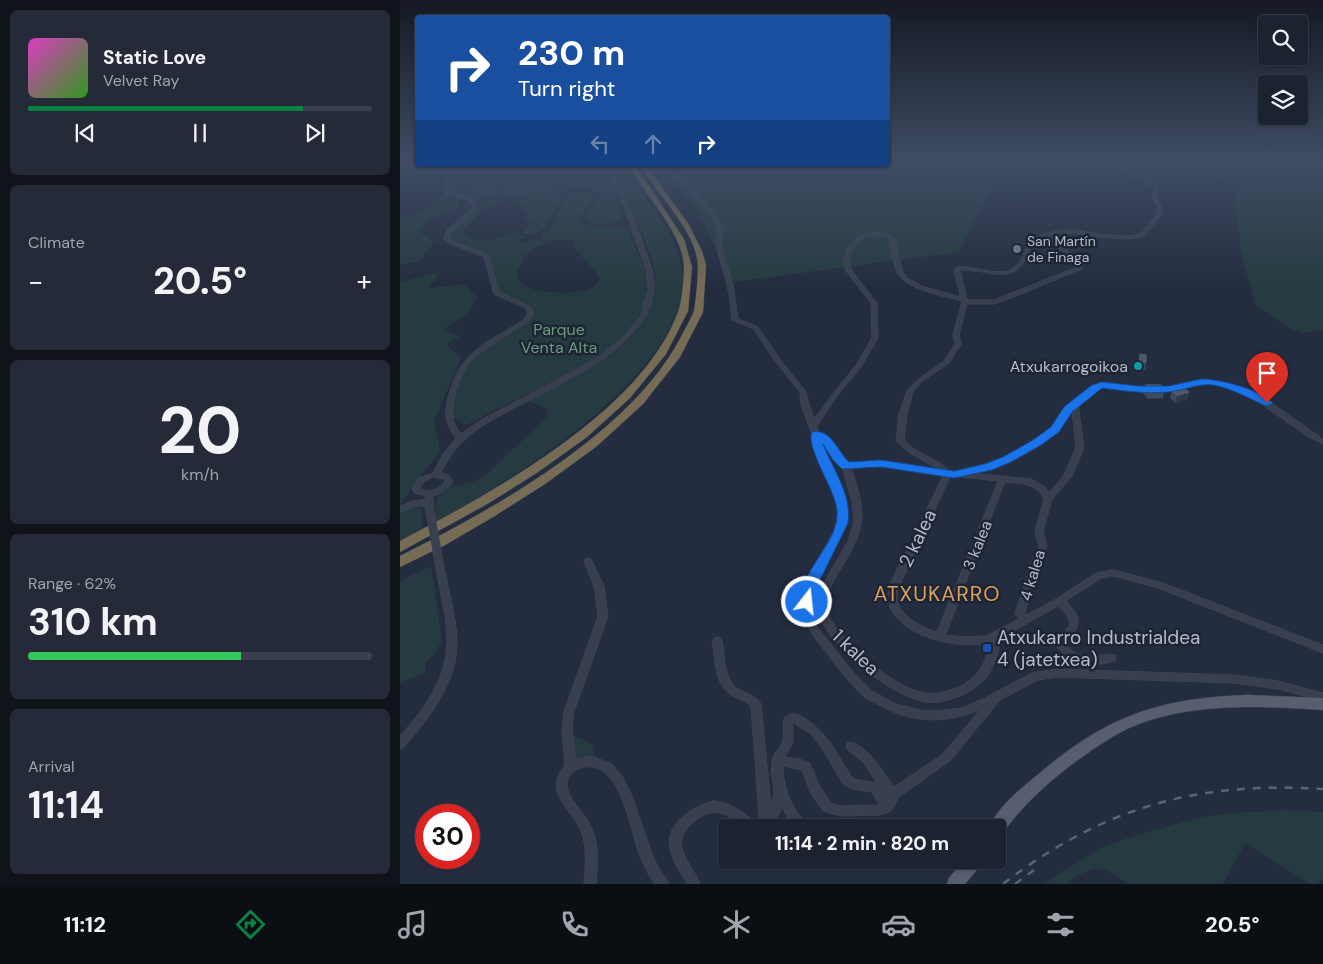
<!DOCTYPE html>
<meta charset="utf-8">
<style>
:root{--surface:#1b2230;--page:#242a38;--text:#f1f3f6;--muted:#a0a4ab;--line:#393f4c;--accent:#0b8043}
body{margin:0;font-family:"DM Sans",sans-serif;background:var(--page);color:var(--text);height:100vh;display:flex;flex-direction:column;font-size:19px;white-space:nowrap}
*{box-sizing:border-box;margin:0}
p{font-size:16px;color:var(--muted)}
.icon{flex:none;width:28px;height:28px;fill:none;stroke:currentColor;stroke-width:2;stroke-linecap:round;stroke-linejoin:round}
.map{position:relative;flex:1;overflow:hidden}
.drawer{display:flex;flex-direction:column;gap:10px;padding:10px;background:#0f131a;width:400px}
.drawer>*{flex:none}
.top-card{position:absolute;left:15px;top:15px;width:475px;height:152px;border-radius:5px;box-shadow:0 1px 4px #0004,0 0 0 1px var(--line);background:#1a4fa0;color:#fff;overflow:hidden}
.tools{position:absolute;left:858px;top:15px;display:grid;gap:10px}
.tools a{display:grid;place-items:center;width:50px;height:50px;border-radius:5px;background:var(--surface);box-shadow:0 1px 4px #0004,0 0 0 1px var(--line);font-size:25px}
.speed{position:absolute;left:15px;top:804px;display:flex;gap:10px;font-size:25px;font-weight:700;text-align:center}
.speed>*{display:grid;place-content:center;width:65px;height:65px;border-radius:50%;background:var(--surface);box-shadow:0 1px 4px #0004,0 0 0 1px var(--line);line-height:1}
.speed .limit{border:8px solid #d22;background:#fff;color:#111}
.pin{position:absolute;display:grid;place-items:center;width:42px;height:42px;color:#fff;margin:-51px -21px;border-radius:50% 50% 50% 0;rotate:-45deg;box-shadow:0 0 5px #0007}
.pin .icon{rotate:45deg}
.me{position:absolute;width:55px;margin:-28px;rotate:16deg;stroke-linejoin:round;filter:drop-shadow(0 0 4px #0008)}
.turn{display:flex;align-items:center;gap:18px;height:105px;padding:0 20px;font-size:22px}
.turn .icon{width:65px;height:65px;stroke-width:2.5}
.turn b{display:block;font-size:35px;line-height:42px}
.lanes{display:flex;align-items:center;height:48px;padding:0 20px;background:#0003;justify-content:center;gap:25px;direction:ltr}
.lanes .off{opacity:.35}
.big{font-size:38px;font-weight:700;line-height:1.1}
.drawer .card{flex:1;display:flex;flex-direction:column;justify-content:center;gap:8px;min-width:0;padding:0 18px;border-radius:8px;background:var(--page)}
.drawer .dial{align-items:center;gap:0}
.dial b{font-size:65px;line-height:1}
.song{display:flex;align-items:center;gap:15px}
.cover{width:60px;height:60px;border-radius:8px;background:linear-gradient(135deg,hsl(310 70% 55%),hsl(110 70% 35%))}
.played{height:5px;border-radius:2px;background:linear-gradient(90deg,var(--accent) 80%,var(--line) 80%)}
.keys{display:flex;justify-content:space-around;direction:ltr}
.heat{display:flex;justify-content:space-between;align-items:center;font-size:28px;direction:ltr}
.charge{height:8px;border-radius:4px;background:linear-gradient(90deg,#34c759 62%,var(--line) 0)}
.trip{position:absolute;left:318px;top:819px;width:288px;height:50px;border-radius:5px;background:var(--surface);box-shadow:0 1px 4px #0004,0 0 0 1px var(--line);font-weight:700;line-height:50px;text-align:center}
.tabs{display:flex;height:80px;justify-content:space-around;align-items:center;background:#0b0e13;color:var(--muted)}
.tabs .icon{width:35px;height:35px}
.tabs .selected{color:var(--accent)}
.tabs b{font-size:22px;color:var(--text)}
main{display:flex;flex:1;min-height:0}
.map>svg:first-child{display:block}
.green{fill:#263b41}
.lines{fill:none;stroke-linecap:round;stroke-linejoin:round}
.minor-casing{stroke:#414959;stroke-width:1}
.major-casing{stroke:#414959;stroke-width:1}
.highway-casing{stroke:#404857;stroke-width:1}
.minor{fill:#384050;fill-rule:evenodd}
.major{fill:#565e70;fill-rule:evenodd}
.highway{fill:#766c55;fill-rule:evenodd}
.rail{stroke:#5a6377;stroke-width:2.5;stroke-dasharray:8 8;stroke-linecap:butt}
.minor-bridge-casing{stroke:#414959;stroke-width:9;stroke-linecap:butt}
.minor-bridge{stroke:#384050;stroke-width:8}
.wall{fill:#3f4a5e}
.shaded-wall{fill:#2f394d}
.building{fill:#4b566a;stroke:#5c6679}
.route{fill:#1a73e8;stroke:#114b97}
.worship-dot{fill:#6b7280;stroke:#1d2535;stroke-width:2}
.culture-dot{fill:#0f9aa8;stroke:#1d2535;stroke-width:2}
.transit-dot{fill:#1a4fb4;stroke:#1d2535;stroke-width:2}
.labels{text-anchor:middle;stroke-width:5;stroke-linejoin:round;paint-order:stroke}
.far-poi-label{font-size:14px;fill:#b4bbca;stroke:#1d2535;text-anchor:start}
.park-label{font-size:16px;fill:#6a9c7b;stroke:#1d2535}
.poi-label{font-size:16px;fill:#b4bbca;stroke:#1d2535;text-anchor:end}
.street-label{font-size:16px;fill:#b4bbca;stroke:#1d2535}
.near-street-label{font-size:19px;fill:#b4bbca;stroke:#1d2535}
.near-poi-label{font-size:19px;fill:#b4bbca;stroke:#1d2535;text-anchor:start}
.near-neighbourhood-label{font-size:21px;letter-spacing:1px;fill:#d9a060;stroke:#1d2535}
</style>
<main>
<section class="drawer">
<div class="card">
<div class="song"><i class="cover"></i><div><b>Static Love</b><p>Velvet Ray</p></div></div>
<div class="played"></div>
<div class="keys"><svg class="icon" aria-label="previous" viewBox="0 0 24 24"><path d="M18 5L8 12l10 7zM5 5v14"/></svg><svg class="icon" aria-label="pause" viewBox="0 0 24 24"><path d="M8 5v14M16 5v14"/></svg><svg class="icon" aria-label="next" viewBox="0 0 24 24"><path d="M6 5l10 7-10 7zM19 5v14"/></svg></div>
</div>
<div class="card"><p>Climate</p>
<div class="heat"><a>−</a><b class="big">20.5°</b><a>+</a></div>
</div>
<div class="card dial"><b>20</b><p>km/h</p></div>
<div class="card"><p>Range · 62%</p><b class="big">310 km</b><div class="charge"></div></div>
<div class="card"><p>Arrival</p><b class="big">11:14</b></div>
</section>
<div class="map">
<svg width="923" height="884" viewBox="0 0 923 884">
<rect width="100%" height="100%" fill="#242d40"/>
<g class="green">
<path d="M488 161H605L559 252 333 282 293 204 256 165H488Z"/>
<path d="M791 161H923V330L904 333 891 329 856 306 841 253 835 188Z"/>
<path d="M43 165H56V181L60 189 89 200 102 201 87 206 64 229 65 235C80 245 105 240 119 230V234L124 237 116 241 123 243 130 240 152 241C130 246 123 254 117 276L123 285C140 294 186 298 199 281V277L173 245 178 244 173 240H140L143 237 140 235 149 230 168 197C177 193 188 189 194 197L180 217 181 222C199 234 213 222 229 230 234 246 243 261 246 277 253 317 216 344 187 364L68 424H63L57 419 49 417V409L66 362 128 319 130 310 100 296 88 259 79 252 52 244 48 234 75 205C68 197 55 197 46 191L49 171Z"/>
<path d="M60 165H88L63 187Z"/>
<path d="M91 165H112C109 178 91 184 96 199L84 196 67 189Z"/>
<path d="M168 165H200L215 192 221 219 208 225 207 223 198 225 187 220V216L199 195C195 190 188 190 182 186L165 185 161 181V175Z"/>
<path d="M210 165H227C242 200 273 226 281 264 302 365 111 480 37 522L35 504 38 496 51 487 75 481 87 474 147 417 148 412 145 408 130 401C177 375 259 342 255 277 254 263 247 247 242 234 232 210 222 187 210 165Z"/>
<path d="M134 172 140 173 135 177H147L160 187C158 188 156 190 154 192 146 196 107 201 101 195L99 191 106 180 125 181Z"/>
<path d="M154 194 163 196 144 229 135 234 123 233 131 221H125L127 214 122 206 109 202Z"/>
<path d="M39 196 58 200V209L28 219 19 232 34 242 20 261 0 265V218L23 211Z"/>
<path d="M40 272 29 288 65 284 77 298 68 314 43 329 60 337 46 344 61 358 34 421 40 451 0 504V282Z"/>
<path d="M0 506 22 510V531L0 541Z"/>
<path d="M31 566 42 640 36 652 25 663 26 673 0 682V581Z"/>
<path d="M171 735 192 744 195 756H182L173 759Z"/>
<path d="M885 810 923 812V879L916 884H910L845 843 823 884H728L709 871 694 868 678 875 666 884H643L701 848 731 837 801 817 831 813Z"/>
</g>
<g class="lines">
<defs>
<g id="minor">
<path d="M718 161H722L720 166 727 170 758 184 759 190 756 197 762 207V214L746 234 742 237 727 239 692 237 675 233 656 234 648 236 682 261V269L606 300 594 304H571L567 303 559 335 561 344 549 363 521 382 513 392 507 414 504 440 514 449 540 463 550 471 558 472 595 461 630 445 650 429 668 405 686 391 697 384 711 383 735 387H766L806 380 827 383 845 389 873 404 923 439V444L907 436 854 399 840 391 826 386 811 384H801L775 390 762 391H735L705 387 695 391 678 404 684 448 672 476 652 500 643 531 647 547 639 563 625 613 626 615 656 599 696 573 714 570 763 583 923 645V653L758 588 714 576 701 578 666 601C683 618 681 626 666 643 674 660 696 656 711 654L715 655 716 658 715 661C694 667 668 665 656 645 663 627 681 627 658 606L601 638C596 665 589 683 562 695 551 700 538 704 525 702 490 696 405 633 418 593L448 541 454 522 452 501 442 467 434 459 420 439 421 445C432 470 449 495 446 523L416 584 412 596V609L415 624 453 672 472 691 496 704 520 710 536 711 562 708 585 698 632 673 657 669 834 675 878 681 923 693V701L878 689 834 683 657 677 638 680 600 700 551 760 499 797 491 811 480 815 441 816 423 811 410 792 402 770 383 766C383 782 388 799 397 812 401 818 407 821 410 828H395L389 820 382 807 373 828H360L351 706C344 700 336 699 330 694 314 683 315 658 312 641L314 638 317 637 320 638 322 641C325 656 324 680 338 689 347 694 356 695 361 704L371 805C378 789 369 777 372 761 373 753 381 748 383 740 385 732 381 725 385 717L394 713C423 724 436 752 451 776L455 779 477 783 464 763 447 749 446 746 447 743C462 737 486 776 494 787L543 754 581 709C546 724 513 724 479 705 474 702 467 700 463 696 449 683 437 667 426 652 415 638 403 625 402 606 402 583 427 544 438 523L439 512 436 495 413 445 412 435 401 404 400 392 374 360 354 329 332 320C331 308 330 296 327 285 323 265 312 247 318 227L306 210 263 165H267L310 208 324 227C317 247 328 265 333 284 335 296 336 307 338 319L358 327 379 358 406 392 409 404 414 419 433 394 456 365 472 338 471 303 446 271 443 259 449 246 460 235 475 232 489 234 495 239 503 272 508 278 522 286 560 297V294L554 271 556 267C576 264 606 283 620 261 625 254 626 246 629 239 644 234 657 229 674 230 680 230 686 233 693 233 702 235 731 237 739 234 744 232 748 224 752 220 761 210 758 208 752 197L755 190 754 186 723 172 716 166ZM475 236H486L490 240C492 249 493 266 498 274 509 290 543 296 562 301L553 335 555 344 544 361 517 380 507 391 499 414 496 440 497 442 508 452 540 470 500 463 481 461 448 463 440 455 427 436 419 434 417 426 437 396 461 367 478 338 477 303 452 271 449 259 453 248 464 237ZM644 237 677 263V267L594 300H571L565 298 566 294 560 270C598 270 618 291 633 241ZM672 410 676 448 664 475 649 493 645 487 631 479 570 473C600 466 634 455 656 432 663 425 666 416 672 410ZM481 465C502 468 522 473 543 476L492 580C490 585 487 593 488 599 494 637 559 650 590 643 586 662 579 676 561 686 550 691 537 695 524 693 495 688 440 642 429 615 426 608 425 600 428 593 432 582 439 572 445 562 468 523 465 509 451 468ZM551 476 598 481 537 632C522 628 496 614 497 596 497 590 500 585 502 580ZM605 482C623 484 634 482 644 499L635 531 639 547 631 563 615 614 619 619 586 636 562 637 546 635ZM393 723 411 734 423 750 443 784 452 789 472 792 479 805 441 806 431 803 419 785 410 763 399 759 385 757 393 742Z"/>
<path d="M41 165H45L51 171 47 188 50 193 69 197 77 205 76 210 51 232 50 238 51 241 88 255 99 292 129 306 134 313 130 320 80 353C75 357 70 361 66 367 59 379 50 406 53 420 55 426 58 430 61 434L81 420 170 373 200 356 224 336 241 315 248 290 246 270 222 201 205 165H209C222 187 231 211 240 235 245 252 256 272 254 290 253 297 250 309 246 316 244 320 240 324 237 328 209 363 160 384 120 405 87 422 57 437 41 473 48 474 50 475 53 482 47 490 41 494 32 496 34 499 34 504 32 507L29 508C18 503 12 508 1 512L0 506 12 501 25 499 26 496 14 493 12 487 18 478 33 473 43 454 56 438C44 422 44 413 49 394 59 358 76 348 107 330 115 325 124 321 128 313L125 308 94 294 84 257 46 242 44 238 47 230 72 208 73 205 65 199 46 195 43 188 47 171ZM33 477 44 479 45 482C38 489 31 493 21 489L20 487 24 482Z"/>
<path d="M188 558 191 559 192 561 204 586 208 616 174 712 172 729 176 759 184 757H194L212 764 222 776 232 796 252 854 258 867 267 880 269 884H255C248 875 243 864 239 854 230 829 221 762 185 767 178 768 172 772 169 777 161 792 181 809 188 821 200 841 198 862 196 884H184C185 869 187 852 183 837 176 810 140 795 165 765L162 729 164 712 198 616 194 586 184 561 185 559Z"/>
<path d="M40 565 43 566 44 568C49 592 56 616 57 640 58 682 30 717 4 747L0 749V736C24 709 47 679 47 641 47 617 40 592 36 568L37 566Z"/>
<path d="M313 801C331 802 344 813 358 824L360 828C355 828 348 829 344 827 337 825 331 815 321 813 312 811 303 814 296 820 266 843 290 860 300 884H287C281 873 273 862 270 849 264 825 292 806 313 801Z"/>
</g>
<g id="major">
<path d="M848 695 923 698V710C858 706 789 702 729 728 708 738 689 752 671 765 645 785 621 807 602 834L596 836V828H589C597 808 619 790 635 777 705 717 756 698 848 695Z"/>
<path d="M564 860H582L580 866 565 884H547L549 878Z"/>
</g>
<g id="highway">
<path d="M229 165H235L284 239 292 267 288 311 266 354 230 398 187 437 138 472 89 503 0 552V541C90 494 242 412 278 312 282 303 284 278 284 267 283 232 245 196 229 165Z"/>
<path d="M240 165H246L289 225 302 251 306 265 303 312 280 357 243 404 197 446 145 484 93 517 45 545 0 567V556C94 509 233 432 282 335 286 327 291 319 294 311 296 300 298 278 298 266 297 232 257 194 240 165Z"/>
</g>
</defs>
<use href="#minor" class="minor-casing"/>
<use href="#major" class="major-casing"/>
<use href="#highway" class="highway-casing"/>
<use href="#minor" class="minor"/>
<use href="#major" class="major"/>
<use href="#highway" class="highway"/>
<g class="rail">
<path d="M603 884C703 807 798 781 923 789"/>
<path d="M615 884 634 870"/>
</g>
<defs>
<path id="minor-bridge" d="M29 505 40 568"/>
</defs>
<use href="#minor-bridge" class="minor-bridge-casing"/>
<use href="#minor-bridge" class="minor-bridge"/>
</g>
<g class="wall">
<path d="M740 354 746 362 745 370 738 369V362Z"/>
<path d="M745 385 764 390 763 398 748 399 743 393Z"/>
<path d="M772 391 789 392 787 400 775 403 770 398Z"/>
</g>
<path class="shaded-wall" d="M789 392 787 400 775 403 777 395Z"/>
<g class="building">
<path d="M740 354 746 355V362H740Z"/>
<path d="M745 385H761L764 390 750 392Z"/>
<path d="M783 388 789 392 777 395 772 391Z"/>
</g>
<linearGradient id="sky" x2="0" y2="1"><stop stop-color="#141923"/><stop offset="0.56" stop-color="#3f4c64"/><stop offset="1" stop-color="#3f4c64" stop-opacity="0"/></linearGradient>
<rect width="923" height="285" fill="url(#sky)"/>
<path class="route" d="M801 379C820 379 859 389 873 403L867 406 864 405C848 398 831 388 813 385 798 383 783 391 768 392 746 394 724 391 702 388L672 412 659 432 641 445 611 462 592 470 554 478 481 467 442 469 433 460 423 444C433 470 452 494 448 523L418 584 412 606 407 608 402 606 400 602C401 596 402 589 404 584 413 560 439 537 437 511 436 490 405 448 412 432 431 428 438 452 449 462L481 460 554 471 585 464 603 457 633 440 651 427 664 407 692 385 702 382 738 386H769Z"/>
<circle class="worship-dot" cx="617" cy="249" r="5"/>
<circle class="culture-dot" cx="738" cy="366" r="5"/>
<rect class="transit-dot" x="582" y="643" width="10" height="10" rx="2.5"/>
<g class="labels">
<g class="far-poi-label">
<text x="627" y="246">San Martín<tspan x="627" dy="16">de Finaga</tspan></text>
</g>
<g class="park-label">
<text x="159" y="335">Parque<tspan x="159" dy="18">Venta Alta</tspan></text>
</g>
<g class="poi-label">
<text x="728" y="372">Atxukarrogoikoa</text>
</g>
<g class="street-label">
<text transform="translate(577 545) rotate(-68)" y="6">3 kalea</text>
<text transform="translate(632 575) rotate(-73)" y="6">4 kalea</text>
</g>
<g class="near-street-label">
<text transform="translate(517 538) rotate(-64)" y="7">2 kalea</text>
<text transform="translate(456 652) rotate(44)" y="7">1 kalea</text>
</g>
<g class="near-poi-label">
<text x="597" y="644">Atxukarro Industrialdea<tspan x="597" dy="22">4 (jatetxea)</tspan></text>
</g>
<g class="near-neighbourhood-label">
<text x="537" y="601">ATXUKARRO</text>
</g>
</g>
</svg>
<div class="tools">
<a><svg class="icon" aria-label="search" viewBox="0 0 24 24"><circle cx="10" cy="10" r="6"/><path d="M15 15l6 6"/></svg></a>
<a><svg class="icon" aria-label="layers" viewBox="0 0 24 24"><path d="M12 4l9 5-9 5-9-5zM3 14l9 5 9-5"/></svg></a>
</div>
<div class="speed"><div class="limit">30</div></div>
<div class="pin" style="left:867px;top:403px;background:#d93025"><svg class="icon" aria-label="arrive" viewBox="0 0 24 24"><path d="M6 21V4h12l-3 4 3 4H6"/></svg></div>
<svg class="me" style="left:407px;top:602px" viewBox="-20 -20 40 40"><circle r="17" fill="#1a73e8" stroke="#fff" stroke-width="3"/><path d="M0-11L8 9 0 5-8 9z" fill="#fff"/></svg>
<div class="trip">11:14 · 2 min · 820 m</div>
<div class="top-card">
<div class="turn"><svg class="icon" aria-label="right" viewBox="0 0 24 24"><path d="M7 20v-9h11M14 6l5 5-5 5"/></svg><div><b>230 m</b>Turn right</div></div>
<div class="lanes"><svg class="icon off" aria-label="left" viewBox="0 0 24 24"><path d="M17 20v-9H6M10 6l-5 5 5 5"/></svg><svg class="icon off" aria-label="ahead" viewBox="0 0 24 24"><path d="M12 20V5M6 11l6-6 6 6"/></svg><svg class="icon" aria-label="right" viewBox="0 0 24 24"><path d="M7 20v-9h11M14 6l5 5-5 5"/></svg></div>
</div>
</div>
</main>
<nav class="tabs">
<b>11:12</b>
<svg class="icon selected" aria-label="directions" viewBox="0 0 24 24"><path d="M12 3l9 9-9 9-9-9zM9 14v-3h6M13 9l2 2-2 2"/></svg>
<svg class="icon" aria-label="music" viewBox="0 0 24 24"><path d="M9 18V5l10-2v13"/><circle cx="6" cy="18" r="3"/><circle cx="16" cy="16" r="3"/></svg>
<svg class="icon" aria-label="phone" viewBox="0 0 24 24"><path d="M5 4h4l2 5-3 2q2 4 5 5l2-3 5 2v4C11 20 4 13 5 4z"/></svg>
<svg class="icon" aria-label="climate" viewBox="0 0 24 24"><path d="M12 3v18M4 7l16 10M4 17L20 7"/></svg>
<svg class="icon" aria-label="car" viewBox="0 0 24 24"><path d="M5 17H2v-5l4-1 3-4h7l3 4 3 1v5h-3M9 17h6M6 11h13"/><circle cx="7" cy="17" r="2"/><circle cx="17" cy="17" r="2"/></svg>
<svg class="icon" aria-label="filters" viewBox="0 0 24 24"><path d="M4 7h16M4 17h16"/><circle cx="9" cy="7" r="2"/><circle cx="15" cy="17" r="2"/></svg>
<b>20.5°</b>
</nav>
